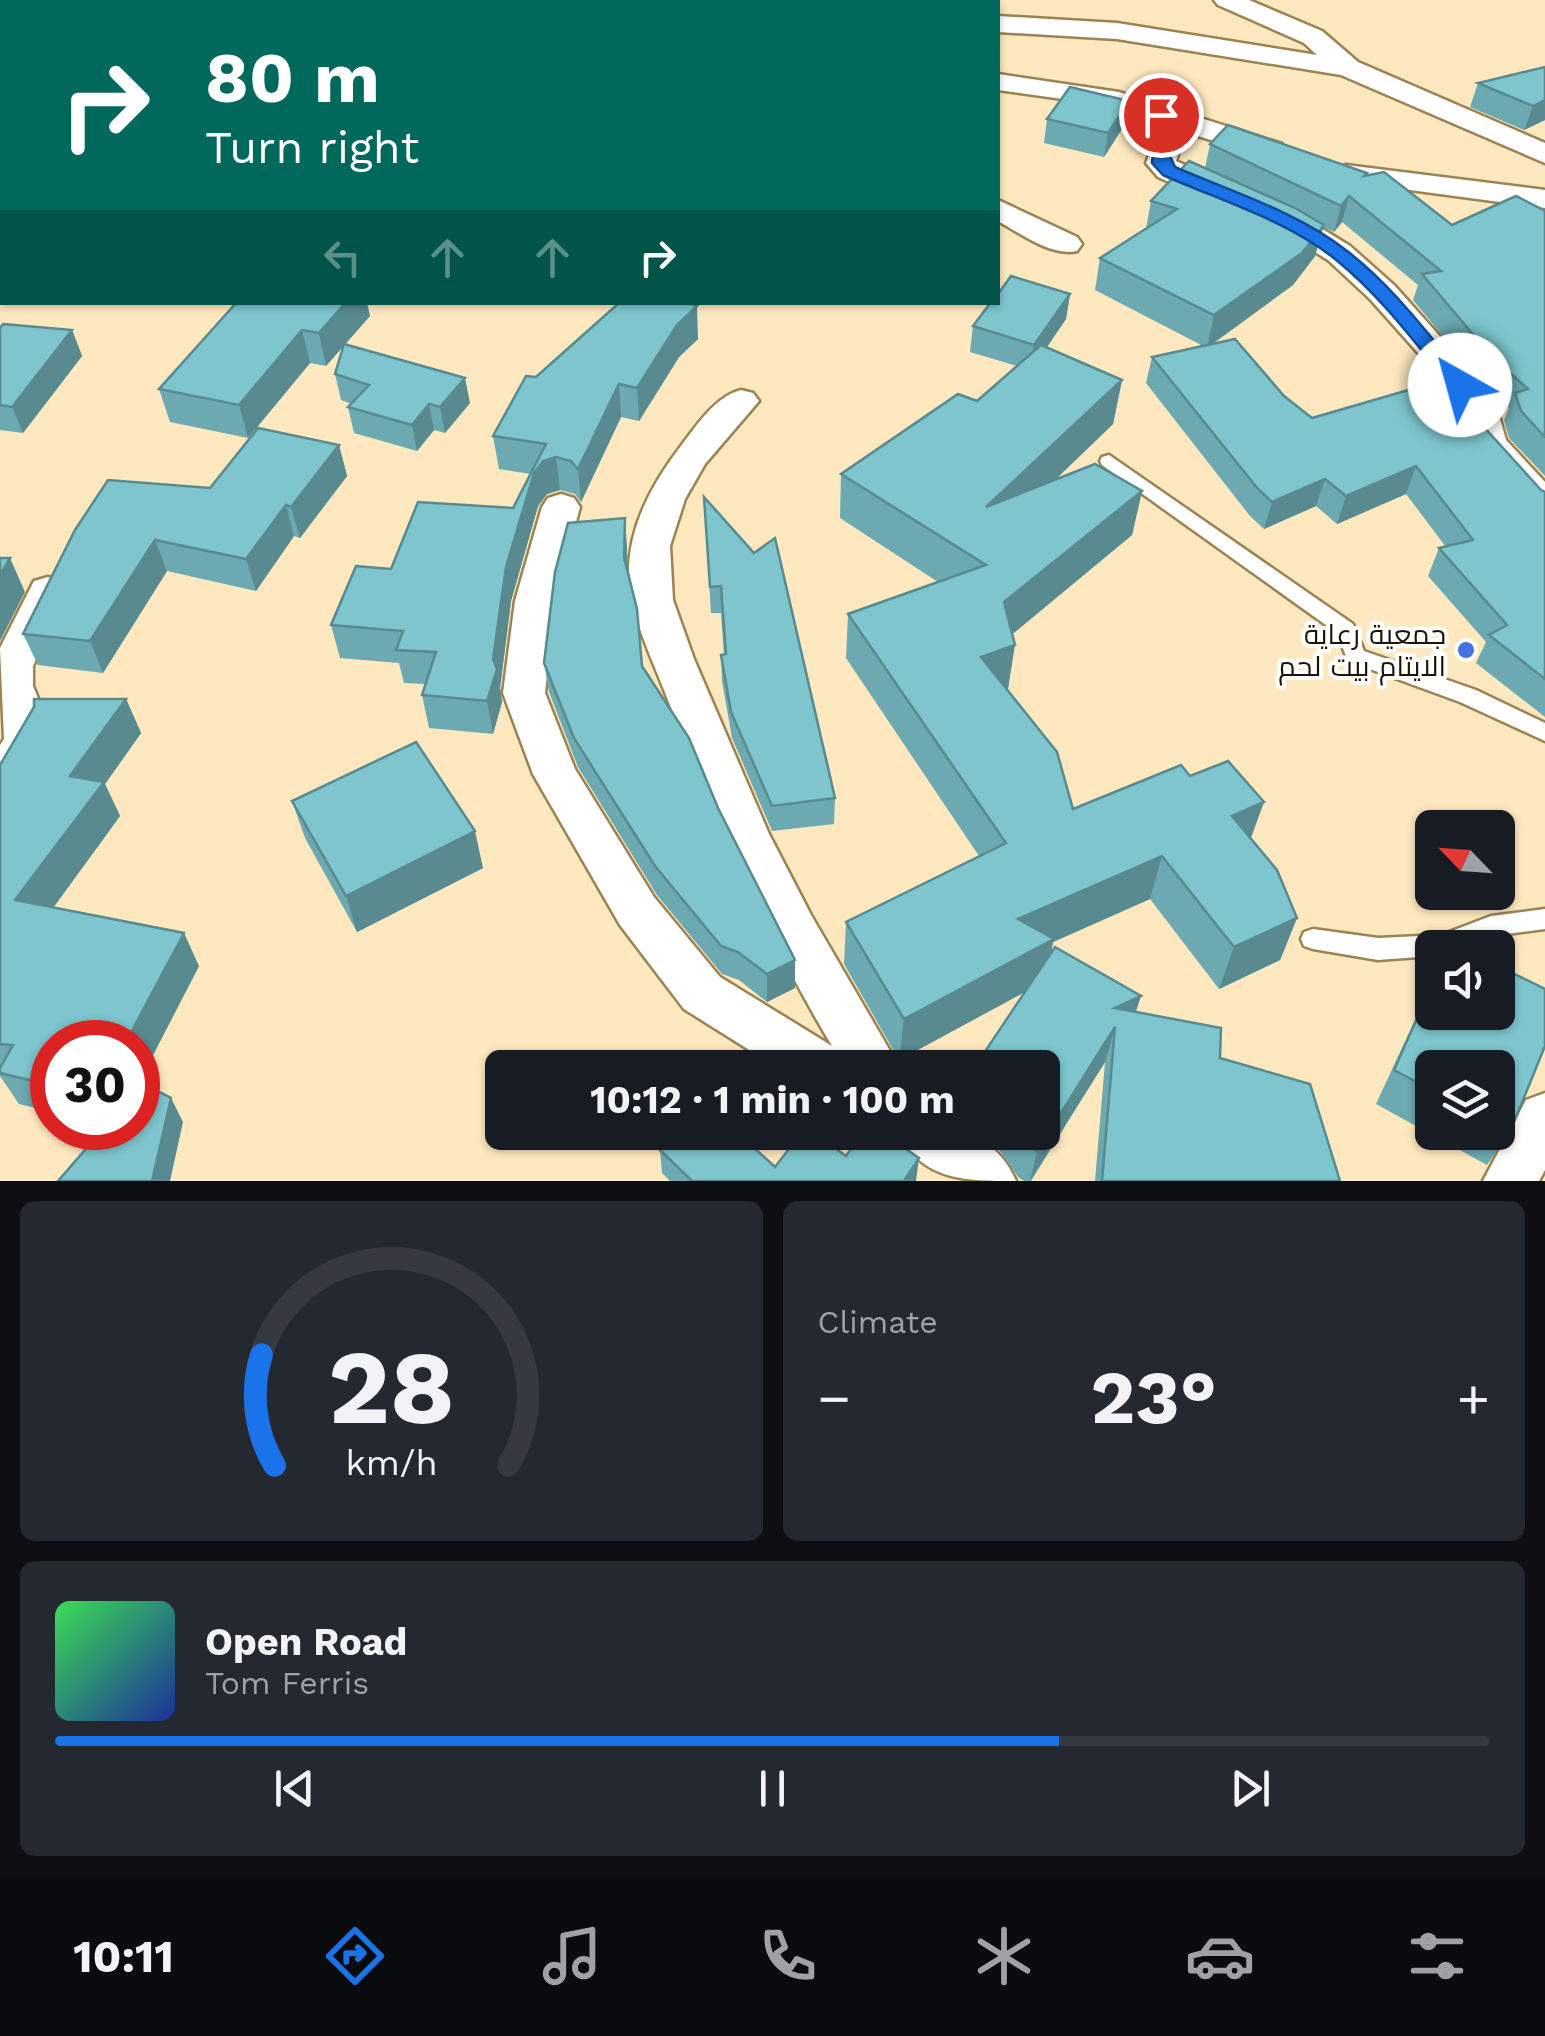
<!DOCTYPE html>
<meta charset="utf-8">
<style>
:root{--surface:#171b24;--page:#242831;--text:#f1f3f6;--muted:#9ea1a6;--line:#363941;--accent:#1a73e8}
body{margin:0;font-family:"Work Sans",Cairo,sans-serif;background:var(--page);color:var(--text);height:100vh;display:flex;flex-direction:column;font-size:38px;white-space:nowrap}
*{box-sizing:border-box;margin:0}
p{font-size:32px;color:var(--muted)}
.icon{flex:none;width:55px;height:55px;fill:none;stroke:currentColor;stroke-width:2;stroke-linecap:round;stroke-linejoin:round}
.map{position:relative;height:1181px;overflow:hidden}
.side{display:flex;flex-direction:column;gap:20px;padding:20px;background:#0d0f14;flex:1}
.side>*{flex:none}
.guide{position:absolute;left:0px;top:0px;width:1000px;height:305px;box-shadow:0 2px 8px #0004;background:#00695c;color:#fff;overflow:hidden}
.needle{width:65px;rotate:295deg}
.tools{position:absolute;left:1415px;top:810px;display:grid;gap:20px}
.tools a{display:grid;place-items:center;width:100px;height:100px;border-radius:15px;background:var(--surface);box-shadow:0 2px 8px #0004;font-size:50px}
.speed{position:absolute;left:30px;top:1020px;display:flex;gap:20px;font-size:50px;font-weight:700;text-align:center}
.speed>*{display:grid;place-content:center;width:130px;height:130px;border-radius:50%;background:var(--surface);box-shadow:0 2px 8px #0004;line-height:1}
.speed .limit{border:15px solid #d22;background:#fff;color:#111}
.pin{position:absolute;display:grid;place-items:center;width:85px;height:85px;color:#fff;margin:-42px;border:5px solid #fff;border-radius:50%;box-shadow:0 2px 10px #0007}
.me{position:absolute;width:110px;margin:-55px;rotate:322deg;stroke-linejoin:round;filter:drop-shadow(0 0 8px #0008)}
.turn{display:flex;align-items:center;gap:35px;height:210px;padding:0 40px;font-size:45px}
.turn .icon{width:130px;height:130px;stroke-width:2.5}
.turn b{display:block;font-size:70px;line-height:85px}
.lanes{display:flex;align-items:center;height:95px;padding:0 40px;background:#0003;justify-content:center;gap:50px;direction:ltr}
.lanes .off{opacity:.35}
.big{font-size:75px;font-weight:700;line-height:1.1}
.side .tile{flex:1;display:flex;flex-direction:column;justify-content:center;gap:15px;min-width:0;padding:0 35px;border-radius:15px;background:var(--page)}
.side .dial{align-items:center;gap:0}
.dial svg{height:260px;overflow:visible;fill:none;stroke:var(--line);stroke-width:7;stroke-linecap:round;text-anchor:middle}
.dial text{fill:var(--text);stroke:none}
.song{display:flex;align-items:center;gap:30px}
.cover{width:120px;height:120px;border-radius:15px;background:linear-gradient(135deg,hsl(130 70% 55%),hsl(230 70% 35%))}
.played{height:10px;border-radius:5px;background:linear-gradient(90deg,var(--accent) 70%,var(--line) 70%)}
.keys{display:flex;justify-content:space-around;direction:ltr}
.heat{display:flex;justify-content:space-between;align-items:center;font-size:55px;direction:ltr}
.side .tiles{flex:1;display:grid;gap:20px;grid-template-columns:1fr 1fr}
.tile:last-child{grid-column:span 2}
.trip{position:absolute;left:485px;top:1050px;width:575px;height:100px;border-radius:15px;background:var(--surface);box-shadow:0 2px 8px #0004;font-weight:700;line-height:100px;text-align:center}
.tabs{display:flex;height:160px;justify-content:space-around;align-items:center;background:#090b0e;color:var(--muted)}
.tabs .icon{width:70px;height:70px}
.tabs .active{color:var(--accent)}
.tabs b{font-size:45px;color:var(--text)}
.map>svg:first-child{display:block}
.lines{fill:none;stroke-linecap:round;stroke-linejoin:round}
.lane-casing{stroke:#9b8353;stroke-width:5}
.street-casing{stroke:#9b8353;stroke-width:5}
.lane{fill:#fff;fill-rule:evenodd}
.street{fill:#fff;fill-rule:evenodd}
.wall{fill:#6ca9b0;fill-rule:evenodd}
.shaded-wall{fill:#588a90}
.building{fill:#7ec5cd;stroke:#588a90;stroke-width:2.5}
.route{fill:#1a73e8;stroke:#114b97;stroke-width:2.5}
.poi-dot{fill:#4272e3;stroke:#fff;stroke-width:4}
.labels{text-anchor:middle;stroke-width:8;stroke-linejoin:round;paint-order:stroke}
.poi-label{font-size:28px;fill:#1d1402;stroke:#fff;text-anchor:end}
</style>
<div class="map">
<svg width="1545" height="1181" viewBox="0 0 1545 1181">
<rect width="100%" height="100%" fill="#fde8bf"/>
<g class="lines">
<defs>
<g id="lane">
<path d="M1109 455 1353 624 1364 651 1476 690 1545 723V741L1460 702 1348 661 1337 633 1102 465 1100 461 1102 457Z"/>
<path d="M1545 909V929L1492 936 1463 948H1432V956L1378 960 1313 949 1304 946 1301 939 1304 932 1313 929 1378 938 1441 935 1491 916Z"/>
</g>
<g id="street">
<path d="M0 0H11L13 2H2L0 13Z"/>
<path d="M1214 0H1249L1322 31 1358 62 1545 143V163L1341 75 1117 39 998 32V16L1117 23 1317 55 1304 43 1218 5Z"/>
<path d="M998 74 1119 92 1282 144 1287 150 1282 156 1272 159 1185 132 1176 161 1311 222 1350 246 1394 285 1452 350 1498 412 1506 440 1545 482V519L1532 515 1476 452 1462 413 1428 364 1370 299 1328 260 1289 236 1158 177 1146 163 1156 136 1151 122 1091 103 998 90Z"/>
<path d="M1346 165 1545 190V208L1335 180 1331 174 1335 168Z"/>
<path d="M998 200 1077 237 1082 244 1077 251C1051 257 1020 233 998 221Z"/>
<rect x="0" y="276" width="2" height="20"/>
<path d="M741 390 753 393 759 401 705 464 685 499 670 546 673 600 694 659 769 834 811 915 900 1068H778L684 1009 620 925 533 774 503 693 515 601 542 507 548 498 561 494 574 498 580 507 555 601 545 693 575 769 654 897 720 977 832 1046C766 935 712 815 666 695 651 655 629 614 629 571 629 525 654 481 681 446 696 426 716 396 741 390Z"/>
<path d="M48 577 62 581 68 591 33 666V686L43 711 48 740 16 797 0 802V745L4 739 0 648 34 581Z"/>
<path d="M1545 1093V1170L1539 1181H1483L1526 1100Z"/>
<path d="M898 1132C948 1132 992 1126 1016 1181 966 1181 922 1181 898 1132Z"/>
</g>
</defs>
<use href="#lane" class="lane-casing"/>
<use href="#street" class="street-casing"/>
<use href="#lane" class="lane"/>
<use href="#street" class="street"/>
</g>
<g class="wall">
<path d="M0 27H2V164L0 163Z"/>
<path d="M1545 67V120L1524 130 1470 107 1478 83Z"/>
<path d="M1047 119 1125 124 1104 157 1044 143Z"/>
<path d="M1210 144 1366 176 1452 225 1545 211V476L1509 438 1504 420 1509 408 1482 383 1413 300 1418 285 1342 222 1334 232 1323 227 1315 256 1293 285 1211 344 1284 396 1312 418 1441 415 1484 427 1541 490 1545 492V717L1476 663 1486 642 1428 576 1439 548 1446 547 1406 494 1337 524 1316 506 1264 529 1250 516 1146 383 1152 357 1203 346 1095 290 1100 258 1146 229 1151 201 1205 168Z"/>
<path d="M1070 294 1066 319 1047 347 1122 380 1113 424 1055 480 1142 491 1132 535 1012 634 1008 689 1007 690 1073 809 1190 776 1251 839 1297 918 1280 960 1219 989 1150 899 1053 942 1051 954 1136 1012 1220 1058 1340 1181H1095L1105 1062 1031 1181H1024L1018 1177 997 1147 983 1138 962 1132H1042L1025 992 899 1060 844 964 846 922 979 856 846 658 848 614 938 582 840 518 841 474 977 401 1017 366 970 352 973 326Z"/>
<path d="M237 302 370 316 345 344 470 403 445 433 434 430 417 451 354 433 348 407 352 404 341 400 335 374 344 345 326 366 310 363 248 438 170 422 159 389Z"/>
<path d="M0 328 72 330 82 356 23 433 0 430Z"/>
<path d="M698 339 679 357 639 421 621 417 581 502 575 494 560 490 547 494 538 506 511 601 500 688 502 702 493 734 429 728 422 695 425 684 404 683 399 663 340 658 331 625 391 569 513 508 531 474 499 469 493 436 536 377Z"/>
<path d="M339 445 347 476 300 538 294 536 256 591 167 571 103 673 38 665 23 634 210 488Z"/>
<path d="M704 497 835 798 834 824 772 831 732 738 722 681 721 655H724L721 613H711Z"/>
<path d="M627 548V570L642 666 795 988 767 1002 739 980 722 974 657 895 578 767 549 692 544 663Z"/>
<path d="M126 699 141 733 105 784 120 816 53 908 199 966 139 1082 138 1081V1042H52V1112L19 1104 0 1076V765Z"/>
<path d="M292 801 483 868 357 932 305 838Z"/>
<path d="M1498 966 1545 989V1046L1510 1132 1487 1165 1376 1104 1432 983V1012H1498ZM1432 1068H1498V1132H1432Z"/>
<path d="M660 1150 775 1167 846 1156 916 1181H670L662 1173Z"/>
</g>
<g class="shaded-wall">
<path d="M1545 100V120L1524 130 1533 106Z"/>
<path d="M1129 101 1125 124 1104 157 1108 133Z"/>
<path d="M1349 196 1342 222 1334 232 1341 206Z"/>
<path d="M2 214V246L0 247V216Z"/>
<path d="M1324 225 1315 256 1293 285 1207 348 1214 315Z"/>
<path d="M1070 294 1066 319 1031 370 1034 345Z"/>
<path d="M346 302H367L370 316 326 366 319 333Z"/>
<path d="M697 306 698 339 679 357 639 421 637 388 677 325Z"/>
<path d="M72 330 82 356 23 433 12 407Z"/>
<path d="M302 330 310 363 248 438 239 405Z"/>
<path d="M465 378 470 403 445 433 440 407Z"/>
<path d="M1122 380 1113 424 980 552 986 507Z"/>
<path d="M619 384 621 417 581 502 578 469Z"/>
<path d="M429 404 434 430 417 451 412 425Z"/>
<path d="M339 445 347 476 300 538 291 507Z"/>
<path d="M556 457 560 490 547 494 538 506 511 601 500 688 502 702 493 734 487 701 506 567 534 473 543 461Z"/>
<path d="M1416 466 1406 494 1337 524 1346 496Z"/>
<path d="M1325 479 1316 506 1264 529 1272 502Z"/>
<path d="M1142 491 1132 535 997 647 1004 602Z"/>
<path d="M286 505 294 536 256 591 246 559Z"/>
<path d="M625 518 627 548 626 587 624 557Z"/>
<path d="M155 540 167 571 103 673 90 641Z"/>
<path d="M10 558 25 592 0 641V575Z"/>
<path d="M1015 645 1008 689 975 702 981 657Z"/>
<path d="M126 699 141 733 105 784 120 816 34 934 15 900 70 776Z"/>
<path d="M1264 802 1248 846 1232 816Z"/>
<path d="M475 831 483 868 357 932 346 896Z"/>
<path d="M1162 856 1150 899 1053 942 1045 981 899 1060 904 1019 1018 919Z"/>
<path d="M1297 918 1280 960 1219 989 1234 947Z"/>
<path d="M184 933 199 966 139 1082 138 1079V1042H126Z"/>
<path d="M795 960V988L767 1002V974Z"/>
<path d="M1141 996 1130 1030 1115 1027 1105 1062 1030 1181 1037 1151 1115 1008Z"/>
<path d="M52 1066V1100L42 1083Z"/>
<path d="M171 1098 183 1122 170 1181H152Z"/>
<path d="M919 1158 916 1181H903Z"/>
</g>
<g class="building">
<path d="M77 0H562L558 2H73Z"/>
<rect x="0" y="27" width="2" height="113"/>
<path d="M1545 67V100L1533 106 1478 83Z"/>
<path d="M1070 87 1129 101 1108 133 1047 119Z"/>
<path d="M1228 125 1367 173 1364 176 1384 172 1452 225 1516 196 1545 211V437L1521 411 1515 393 1528 389 1492 357 1422 274 1441 271 1349 196 1341 206 1210 144Z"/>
<path d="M1189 161 1295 208 1324 225 1302 253 1214 315 1100 258 1177 209 1151 201Z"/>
<path d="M2 176V214L0 216V177Z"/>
<path d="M1011 276 1070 294 1034 345 973 326 991 302H998V294Z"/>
<path d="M237 302H346L319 333 302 330 239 405 159 389Z"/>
<path d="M620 302H687L697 306 677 325 637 388 619 384 578 469 571 461 556 457 543 461 534 473 506 567 493 659 497 669 487 701 422 695 436 652 396 650 403 631 331 625 356 566 391 569 418 502 513 508 546 444 493 436 526 376 536 377Z"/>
<path d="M3 324 72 330 12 407 0 405V328Z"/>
<path d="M1235 339 1284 396 1312 418 1412 389 1441 415 1475 405 1484 427 1541 490 1545 492V679L1489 635 1507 625 1439 548 1473 540 1416 466 1346 496 1325 479 1272 502 1258 489 1152 357Z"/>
<path d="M344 344 465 378 440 407 429 404 412 425 348 407 369 385 335 374Z"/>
<path d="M1041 345 1122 380 986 507 1095 464 1142 491 1004 602 1015 645 981 657 1057 752 1073 809 1181 765 1190 776 1228 761 1264 802 1232 816 1277 870 1297 918 1234 947 1162 856 1018 919 1054 939 904 1019 846 922 1006 843 848 614 986 565 841 474 958 394 977 401Z"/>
<path d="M258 428 339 445 291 507 286 505 246 559 155 540 90 641 23 634 75 530 108 480 210 488Z"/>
<path d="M704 497 754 553 775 538 835 798 772 806 731 712 721 655 726 654 721 586 710 587Z"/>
<path d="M625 518 624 557 637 609 642 666 689 738 718 808 795 960 767 974 738 952 721 946 655 866 574 738 544 663 555 572 568 523Z"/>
<path d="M0 558H10L0 575Z"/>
<path d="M34 699H126L70 776 104 782 15 900 184 933 126 1042H94L71 1036 67 1042H52V1066L42 1083 0 1073V1068L13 1045 0 1044V765L34 707Z"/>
<path d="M416 742 475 831 346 896 292 801Z"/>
<path d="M1055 947 1141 996 1115 1008 1221 1028 1220 1058 1310 1084 1340 1181H1102L1115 1027 1037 1151 1026 1145 1017 1132H1042V1068H974Z"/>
<path d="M1498 966 1545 989V1046L1510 1132 1498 1125V1068H1432V1090L1394 1070 1432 985V1012H1498Z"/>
<path d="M142 1083 171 1098 152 1181H58L104 1128H138V1088Z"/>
<path d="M678 1132H737L775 1167 802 1132H813L846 1156 863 1132H882L919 1158 904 1181H692L660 1150Z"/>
</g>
<path class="route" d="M1161 110 1178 124 1179 139 1169 154 1175 167C1232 192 1298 212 1347 251 1394 287 1429 336 1467 380V389H1453C1416 344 1381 296 1335 259 1286 220 1219 200 1163 175L1152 163C1153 141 1170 136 1153 115Z"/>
<circle class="poi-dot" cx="1466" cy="650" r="10"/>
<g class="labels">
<g class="poi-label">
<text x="1446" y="644">جمعية رعاية<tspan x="1446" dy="32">الايتام بيت لحم</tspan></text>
</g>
</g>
</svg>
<div class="tools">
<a><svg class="needle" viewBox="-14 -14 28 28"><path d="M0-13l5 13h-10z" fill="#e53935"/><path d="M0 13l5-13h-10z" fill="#9ea1a6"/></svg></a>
<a><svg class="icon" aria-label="sound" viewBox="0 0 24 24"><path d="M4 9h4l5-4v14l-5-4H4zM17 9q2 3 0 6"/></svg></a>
<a><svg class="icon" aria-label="layers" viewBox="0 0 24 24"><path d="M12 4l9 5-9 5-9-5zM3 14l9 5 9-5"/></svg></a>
</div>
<div class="speed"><div class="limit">30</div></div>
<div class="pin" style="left:1161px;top:115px;background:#d93025"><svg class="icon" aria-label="arrive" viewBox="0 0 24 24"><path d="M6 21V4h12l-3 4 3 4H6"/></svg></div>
<svg class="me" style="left:1460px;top:385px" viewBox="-20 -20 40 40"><circle r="19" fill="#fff"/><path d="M0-13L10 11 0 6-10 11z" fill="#1a73e8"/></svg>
<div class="trip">10:12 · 1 min · 100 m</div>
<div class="guide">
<div class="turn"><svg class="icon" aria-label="right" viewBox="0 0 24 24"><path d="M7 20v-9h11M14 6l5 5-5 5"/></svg><div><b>80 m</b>Turn right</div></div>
<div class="lanes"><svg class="icon off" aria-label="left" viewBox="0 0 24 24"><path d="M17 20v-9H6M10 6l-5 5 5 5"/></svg><svg class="icon off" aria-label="ahead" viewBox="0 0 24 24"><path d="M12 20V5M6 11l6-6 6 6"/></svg><svg class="icon off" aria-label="ahead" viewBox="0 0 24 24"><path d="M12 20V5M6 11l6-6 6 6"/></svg><svg class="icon" aria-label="right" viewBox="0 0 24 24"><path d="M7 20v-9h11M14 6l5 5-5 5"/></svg></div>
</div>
</div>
<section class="side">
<div class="tiles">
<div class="tile dial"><svg viewBox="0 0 100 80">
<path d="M14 69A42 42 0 1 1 86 69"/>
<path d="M14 69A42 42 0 0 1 10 35" stroke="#1a73e8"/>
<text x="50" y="56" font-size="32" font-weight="700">28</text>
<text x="50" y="72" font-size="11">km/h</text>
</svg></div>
<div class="tile"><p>Climate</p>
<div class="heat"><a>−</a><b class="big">23°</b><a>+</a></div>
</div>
<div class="tile">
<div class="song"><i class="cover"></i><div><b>Open Road</b><p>Tom Ferris</p></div></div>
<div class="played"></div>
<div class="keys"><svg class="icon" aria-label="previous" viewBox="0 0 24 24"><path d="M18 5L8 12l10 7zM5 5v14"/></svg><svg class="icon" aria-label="pause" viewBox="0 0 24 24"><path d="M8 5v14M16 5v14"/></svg><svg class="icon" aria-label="next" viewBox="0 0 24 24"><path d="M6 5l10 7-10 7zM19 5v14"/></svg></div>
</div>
</div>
</section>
<nav class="tabs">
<b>10:11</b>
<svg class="icon active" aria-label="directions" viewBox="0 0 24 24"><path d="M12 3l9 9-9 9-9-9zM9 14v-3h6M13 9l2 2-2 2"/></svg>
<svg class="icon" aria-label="music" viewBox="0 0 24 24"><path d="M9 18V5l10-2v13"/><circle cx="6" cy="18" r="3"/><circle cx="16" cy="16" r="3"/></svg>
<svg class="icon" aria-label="phone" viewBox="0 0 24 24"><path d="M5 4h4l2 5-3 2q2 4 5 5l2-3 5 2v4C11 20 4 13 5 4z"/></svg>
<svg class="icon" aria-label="climate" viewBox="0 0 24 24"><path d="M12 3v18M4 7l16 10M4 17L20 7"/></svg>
<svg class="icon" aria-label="car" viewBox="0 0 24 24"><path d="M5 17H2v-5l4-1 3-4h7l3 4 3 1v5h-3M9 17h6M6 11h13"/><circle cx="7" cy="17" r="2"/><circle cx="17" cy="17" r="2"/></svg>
<svg class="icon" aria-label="filters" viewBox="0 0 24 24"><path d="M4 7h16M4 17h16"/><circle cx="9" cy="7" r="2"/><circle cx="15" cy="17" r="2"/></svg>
</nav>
